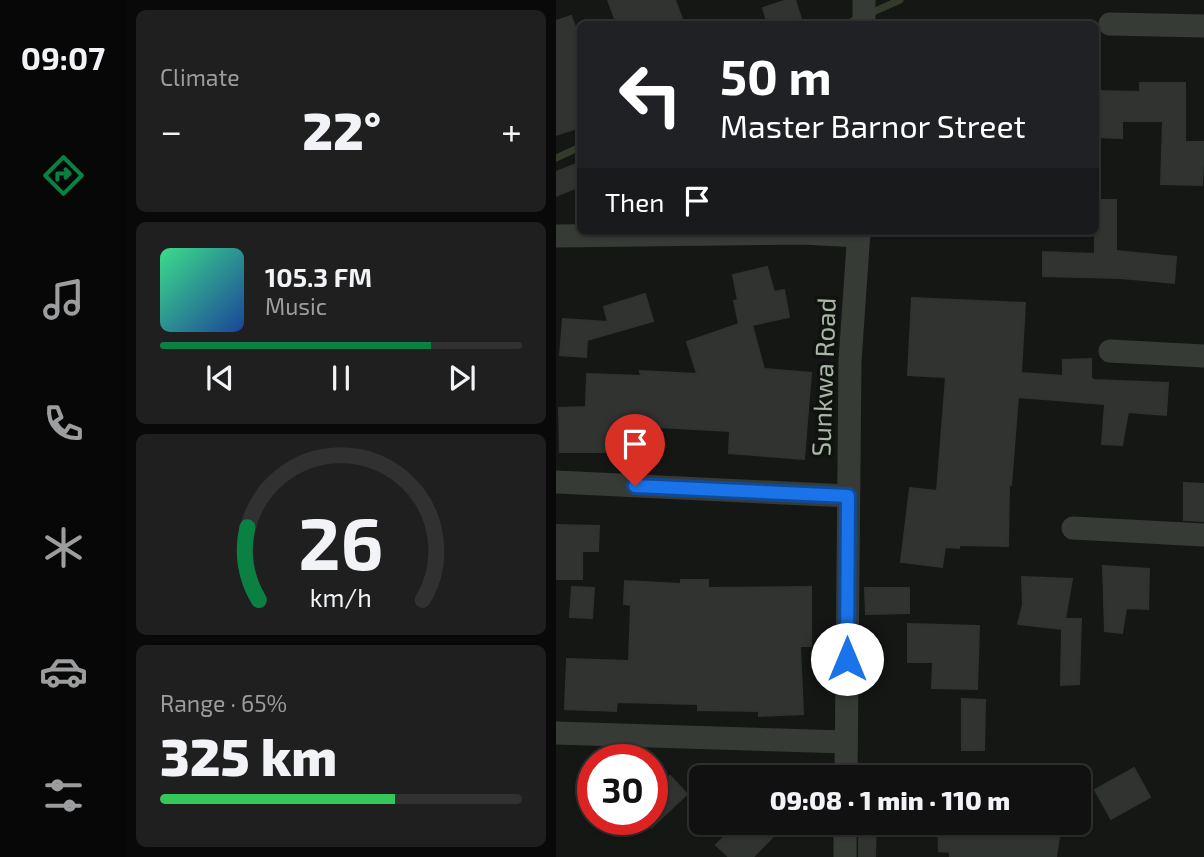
<!DOCTYPE html>
<meta charset="utf-8">
<style>
:root{--surface:#101110;--page:#1e1f1e;--text:#f1f3f6;--muted:#9c9d9f;--line:#303130;--accent:#0b8043}
body{margin:0;font-family:"Exo 2",sans-serif;background:var(--page);color:var(--text);height:100vh;display:flex;flex-direction:column;font-size:26px;white-space:nowrap}
*{box-sizing:border-box;margin:0}
p{font-size:23px;color:var(--muted)}
.icon{flex:none;width:38px;height:38px;fill:none;stroke:currentColor;stroke-width:2;stroke-linecap:round;stroke-linejoin:round}
.map{position:relative;flex:1;overflow:hidden}
.details{display:flex;flex-direction:column;gap:10px;padding:10px;background:#090909;width:430px}
.details>*{flex:none}
.banner{position:absolute;left:21px;top:21px;width:522px;height:214px;border-radius:10px;box-shadow:0 2px 5px #0004,0 0 0 2px var(--line);background:#202124;color:#fff;overflow:hidden}
.speed{position:absolute;left:21px;top:744px;display:flex;gap:14px;font-size:35px;font-weight:700;text-align:center}
.speed>*{display:grid;place-content:center;width:91px;height:91px;border-radius:50%;background:var(--surface);box-shadow:0 2px 5px #0004,0 0 0 2px var(--line);line-height:1}
.speed .limit{border:10px solid #d22;background:#fff;color:#111}
.pin{position:absolute;display:grid;place-items:center;width:60px;height:60px;color:#fff;margin:-72px -30px;border-radius:50% 50% 50% 0;rotate:-45deg;box-shadow:0 0 7px #0007}
.pin .icon{rotate:45deg}
.me{position:absolute;width:77px;margin:-38px;rotate:0deg;stroke-linejoin:round;filter:drop-shadow(0 0 5px #0008)}
.turn{display:flex;align-items:center;gap:24px;height:147px;padding:0 28px;font-size:32px}
.turn .icon{width:91px;height:91px;stroke-width:2.5}
.turn b{display:block;font-size:49px;line-height:60px}
.then{display:flex;align-items:center;height:66px;padding:0 28px;background:#0003;gap:14px;font-size:26px}
.big{font-size:52px;font-weight:800;line-height:1.1}
.details .widget{flex:1;display:flex;flex-direction:column;justify-content:center;gap:10px;min-width:0;padding:0 24px;border-radius:10px;background:var(--page)}
.details .dial{align-items:center;gap:0}
.dial svg{height:182px;overflow:visible;fill:none;stroke:var(--line);stroke-width:7;stroke-linecap:round;text-anchor:middle}
.dial text{fill:var(--text);stroke:none}
.song{display:flex;align-items:center;gap:21px}
.cover{width:84px;height:84px;border-radius:10px;background:linear-gradient(135deg,hsl(150 70% 55%),hsl(220 70% 35%))}
.played{height:7px;border-radius:4px;background:linear-gradient(90deg,var(--accent) 75%,var(--line) 75%)}
.keys{display:flex;justify-content:space-around;direction:ltr}
.heat{display:flex;justify-content:space-between;align-items:center;font-size:38px;direction:ltr}
.charge{height:10px;border-radius:5px;background:linear-gradient(90deg,#34c759 65%,var(--line) 0)}
.trip{position:absolute;left:133px;top:765px;width:402px;height:70px;border-radius:10px;background:var(--surface);box-shadow:0 2px 5px #0004,0 0 0 2px var(--line);font-weight:800;line-height:70px;text-align:center}
main{display:flex;flex:1;min-height:0}
.tabs{display:flex;flex-direction:column;width:126px;justify-content:space-around;align-items:center;background:#060706;color:var(--muted)}
.tabs .icon{width:49px;height:49px}
.tabs .active{color:var(--accent)}
.tabs b{font-size:32px;color:var(--text)}
.map>svg:first-child{display:block}
.lines{fill:none;stroke-linecap:round;stroke-linejoin:round}
.stream{stroke:#333b2a;stroke-width:7}
.building{fill:#303330;stroke:#2f332f;stroke-width:2}
.street{stroke:#363c35;stroke-width:23}
.route-casing{stroke:#114b97;stroke-width:18}
.route{stroke:#1a73e8;stroke-width:12}
.labels{text-anchor:middle;stroke-width:7;stroke-linejoin:round;paint-order:stroke}
.street-label{font-size:26px;fill:#abb7a6;stroke:#101210}
</style>
<main>
<nav class="tabs">
<b>09:07</b>
<svg class="icon active" aria-label="directions" viewBox="0 0 24 24"><path d="M12 3l9 9-9 9-9-9zM9 14v-3h6M13 9l2 2-2 2"/></svg>
<svg class="icon" aria-label="music" viewBox="0 0 24 24"><path d="M9 18V5l10-2v13"/><circle cx="6" cy="18" r="3"/><circle cx="16" cy="16" r="3"/></svg>
<svg class="icon" aria-label="phone" viewBox="0 0 24 24"><path d="M5 4h4l2 5-3 2q2 4 5 5l2-3 5 2v4C11 20 4 13 5 4z"/></svg>
<svg class="icon" aria-label="climate" viewBox="0 0 24 24"><path d="M12 3v18M4 7l16 10M4 17L20 7"/></svg>
<svg class="icon" aria-label="car" viewBox="0 0 24 24"><path d="M5 17H2v-5l4-1 3-4h7l3 4 3 1v5h-3M9 17h6M6 11h13"/><circle cx="7" cy="17" r="2"/><circle cx="17" cy="17" r="2"/></svg>
<svg class="icon" aria-label="filters" viewBox="0 0 24 24"><path d="M4 7h16M4 17h16"/><circle cx="9" cy="7" r="2"/><circle cx="15" cy="17" r="2"/></svg>
</nav>
<section class="details">
<div class="widget"><p>Climate</p>
<div class="heat"><a>−</a><b class="big">22°</b><a>+</a></div>
</div>
<div class="widget">
<div class="song"><i class="cover"></i><div><b>105.3 FM</b><p>Music</p></div></div>
<div class="played"></div>
<div class="keys"><svg class="icon" aria-label="previous" viewBox="0 0 24 24"><path d="M18 5L8 12l10 7zM5 5v14"/></svg><svg class="icon" aria-label="pause" viewBox="0 0 24 24"><path d="M8 5v14M16 5v14"/></svg><svg class="icon" aria-label="next" viewBox="0 0 24 24"><path d="M6 5l10 7-10 7zM19 5v14"/></svg></div>
</div>
<div class="widget dial"><svg viewBox="0 0 100 80">
<path d="M14 69A42 42 0 1 1 86 69"/>
<path d="M14 69A42 42 0 0 1 9 37" stroke="#0b8043"/>
<text x="50" y="56" font-size="32" font-weight="700">26</text>
<text x="50" y="72" font-size="11">km/h</text>
</svg></div>
<div class="widget"><p>Range · 65%</p><b class="big">325 km</b><div class="charge"></div></div>
</section>
<div class="map">
<svg width="648" height="857" viewBox="0 0 648 857">
<rect width="100%" height="100%" fill="#151715"/>
<g class="lines">
<g class="stream">
<path d="M290 24 344 0"/>
<path d="M0 158 24 147"/>
</g>
</g>
<g class="building">
<path d="M52 0H119L126 19 111 24H61Z"/>
<path d="M231 0H239L245 19 228 24H212L207 8Z"/>
<path d="M15 16 24 40V127L0 135V21Z"/>
<path d="M584 83H629V142H648L646 185 605 184 607 121H566V138L539 137V91L584 92Z"/>
<path d="M20 164 24 176V186L0 196V172Z"/>
<path d="M539 200H560V251L620 257 618 283 565 278 487 276V252L539 254Z"/>
<path d="M211 267 218 292 228 290 233 317 196 325 208 369 255 373 248 459 173 453 174 431 67 425 66 452H4L3 408 30 407 31 374 85 376 84 371 141 374 131 342 183 324 178 301 182 300 177 275Z"/>
<path d="M89 294 97 321 31 340 30 357 4 355 7 319 52 322 48 307Z"/>
<path d="M356 298 469 303 465 373 507 376V360L535 359V378L538 380 612 383 610 415 572 412 566 445 546 444 549 404 462 397 455 485H453L452 546 403 545V548L389 547 386 567 345 562 354 488 381 491 390 377 352 375Z"/>
<path d="M628 483 648 484V521L628 520Z"/>
<path d="M0 525 43 526 42 551H26V579H0Z"/>
<path d="M547 566 593 569 592 609 570 608 566 633 549 631Z"/>
<path d="M466 577 516 579 509 619H525L523 684 505 685 506 629 462 624 467 605Z"/>
<path d="M125 580H152V588L255 587V646H244L247 714 203 716V711L142 710V704L61 702 60 711 9 709 11 659 73 661 75 605 68 604 69 581 125 584Z"/>
<path d="M16 587 38 588 36 618 14 617Z"/>
<path d="M309 588H353V613L310 614Z"/>
<path d="M352 624 423 626 421 689 376 688 377 662H352Z"/>
<path d="M406 699 429 700 428 750H406Z"/>
<path d="M578 768 594 797 555 819 539 790Z"/>
<path d="M114 776 131 794 96 827V792Z"/>
<path d="M183 822H231L197 857H173L160 845Z"/>
<path d="M303 822H320L319 857H303Z"/>
<path d="M382 822H441L504 831 500 857H394V852L383 851Z"/>
</g>
<g class="lines">
<g class="street">
<path d="M308 0V24"/>
<path d="M554 24 648 26"/>
<path d="M0 236 246 233 303 236"/>
<path d="M554 351 648 356"/>
<path d="M0 482 292 496"/>
<path d="M517 528 648 535"/>
<path d="M0 733 290 742"/>
<path d="M290 777 294 361 303 231"/>
<path d="M289 857V822"/>
</g>
</g>
<g class="lines">
<defs>
<path id="route" d="M79 486 292 496 291 659"/>
</defs>
<use href="#route" class="route-casing"/>
<use href="#route" class="route"/>
</g>
<g class="labels">
<g class="street-label">
<text transform="translate(268 377) rotate(-88)" y="9">Sunkwa Road</text>
</g>
</g>
</svg>
<div class="speed"><div class="limit">30</div></div>
<div class="pin" style="left:79px;top:486px;background:#d93025"><svg class="icon" aria-label="arrive" viewBox="0 0 24 24"><path d="M6 21V4h12l-3 4 3 4H6"/></svg></div>
<svg class="me" style="left:291px;top:659px" viewBox="-20 -20 40 40"><circle r="19" fill="#fff"/><path d="M0-13L10 11 0 6-10 11z" fill="#1a73e8"/></svg>
<div class="trip">09:08 · 1 min · 110 m</div>
<div class="banner">
<div class="turn"><svg class="icon" aria-label="left" viewBox="0 0 24 24"><path d="M17 20v-9H6M10 6l-5 5 5 5"/></svg><div><b>50 m</b>Master Barnor Street</div></div>
<div class="then">Then<svg class="icon" aria-label="arrive" viewBox="0 0 24 24"><path d="M6 21V4h12l-3 4 3 4H6"/></svg></div>
</div>
</div>
</main>
